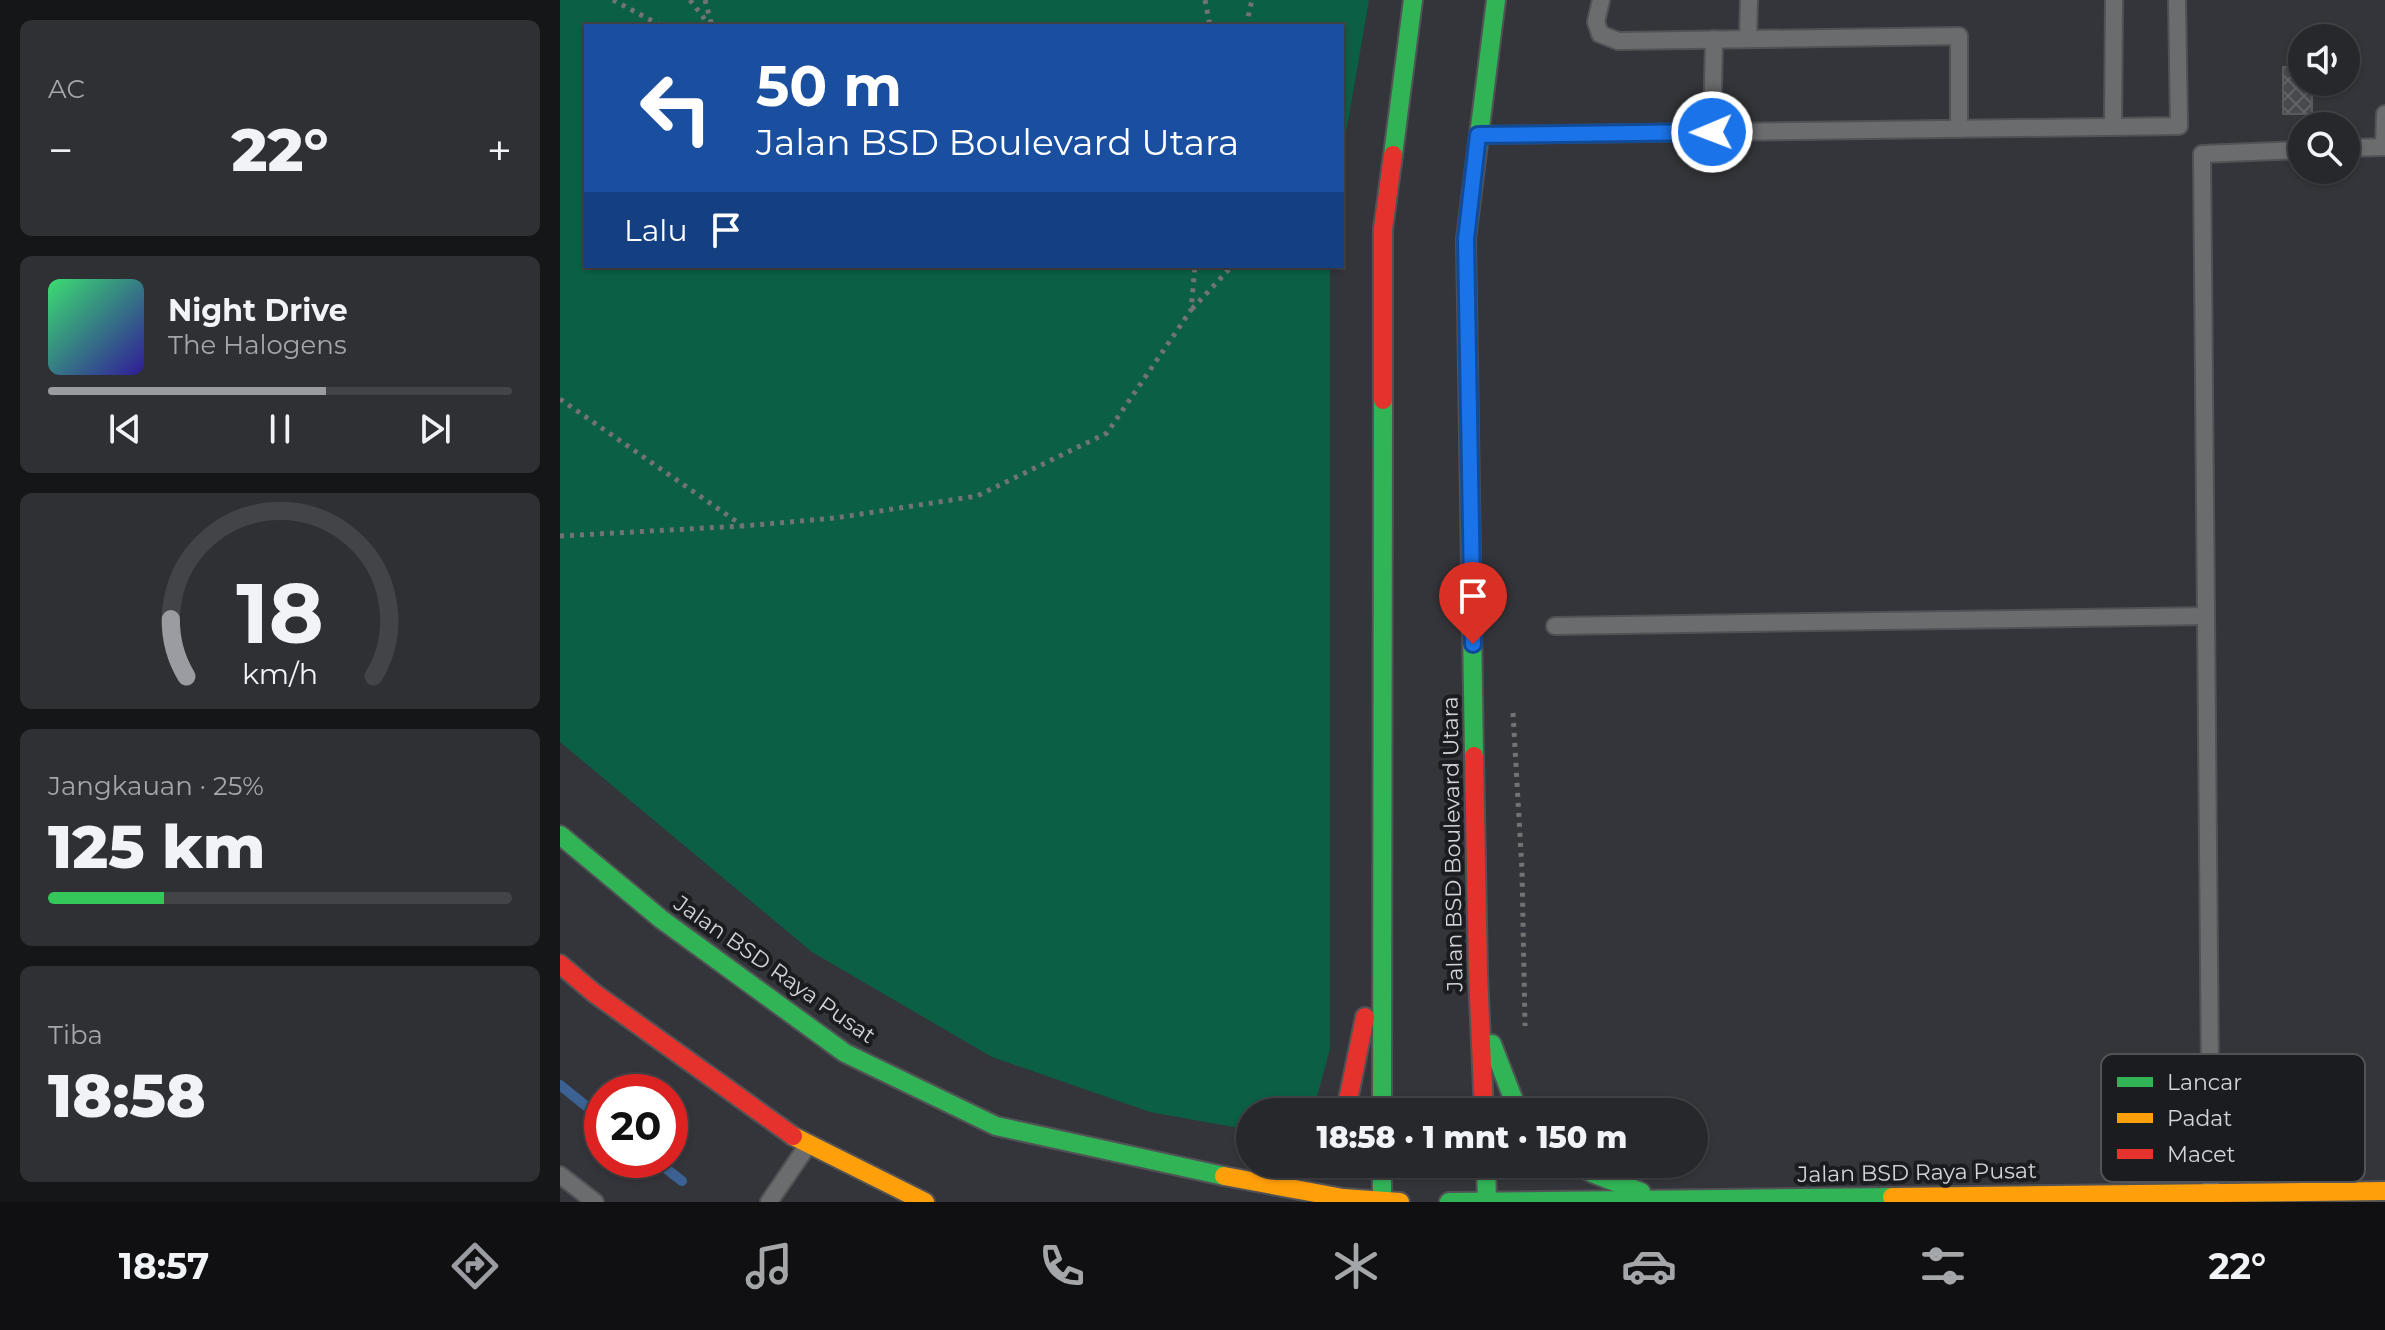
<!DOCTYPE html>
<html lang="id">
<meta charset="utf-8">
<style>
:root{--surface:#27282c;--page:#2f3034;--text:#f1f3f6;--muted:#a4a6a9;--line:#434448;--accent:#9b9ca1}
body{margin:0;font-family:Montserrat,sans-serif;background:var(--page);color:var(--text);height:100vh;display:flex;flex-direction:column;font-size:30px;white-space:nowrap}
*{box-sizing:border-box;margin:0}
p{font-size:26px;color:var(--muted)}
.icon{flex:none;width:44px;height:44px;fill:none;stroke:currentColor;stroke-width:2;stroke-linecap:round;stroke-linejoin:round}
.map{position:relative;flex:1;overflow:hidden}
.panel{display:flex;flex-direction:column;gap:20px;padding:20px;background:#151618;width:560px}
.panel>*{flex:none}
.banner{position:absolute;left:24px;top:24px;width:760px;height:244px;border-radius:0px;box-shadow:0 2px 6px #0004,0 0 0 2px var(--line);background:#1a4fa0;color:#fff;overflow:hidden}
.fabs{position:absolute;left:1728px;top:24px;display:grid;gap:16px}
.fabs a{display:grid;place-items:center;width:72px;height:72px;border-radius:50%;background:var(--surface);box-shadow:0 2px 6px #0004,0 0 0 2px var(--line);font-size:40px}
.speed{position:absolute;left:24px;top:1074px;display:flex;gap:16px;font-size:40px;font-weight:700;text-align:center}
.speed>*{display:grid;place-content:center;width:104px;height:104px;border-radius:50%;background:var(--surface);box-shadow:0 2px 6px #0004,0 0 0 2px var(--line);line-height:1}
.speed .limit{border:12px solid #d22;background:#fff;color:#111}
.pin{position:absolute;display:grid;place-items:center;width:68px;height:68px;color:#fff;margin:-82px -34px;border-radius:50% 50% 50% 0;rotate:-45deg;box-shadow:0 0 8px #0007}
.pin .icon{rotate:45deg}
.me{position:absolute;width:88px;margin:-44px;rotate:269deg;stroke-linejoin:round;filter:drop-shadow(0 0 6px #0008)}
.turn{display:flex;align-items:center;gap:28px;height:168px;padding:0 40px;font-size:36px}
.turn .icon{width:104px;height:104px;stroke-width:2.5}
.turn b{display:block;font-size:56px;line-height:68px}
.then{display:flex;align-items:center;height:76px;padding:0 40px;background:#0003;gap:16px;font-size:30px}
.big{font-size:60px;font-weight:800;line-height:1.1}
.panel .tile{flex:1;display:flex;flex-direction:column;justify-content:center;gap:12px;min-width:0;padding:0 28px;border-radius:12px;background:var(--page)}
.panel .dial{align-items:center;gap:0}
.dial svg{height:208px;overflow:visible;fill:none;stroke:var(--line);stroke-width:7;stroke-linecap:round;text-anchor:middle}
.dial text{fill:var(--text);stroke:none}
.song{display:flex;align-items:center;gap:24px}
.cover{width:96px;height:96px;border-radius:12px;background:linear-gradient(135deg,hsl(140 70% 55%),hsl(250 70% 35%))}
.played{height:8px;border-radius:4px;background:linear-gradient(90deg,var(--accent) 60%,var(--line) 60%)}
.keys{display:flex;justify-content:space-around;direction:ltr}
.heat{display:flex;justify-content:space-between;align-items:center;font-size:44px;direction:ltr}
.charge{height:12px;border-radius:6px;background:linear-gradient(90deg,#34c759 25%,var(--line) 0)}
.trip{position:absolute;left:676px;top:1098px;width:472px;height:80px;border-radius:40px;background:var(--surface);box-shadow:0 2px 6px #0004,0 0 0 2px var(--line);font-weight:800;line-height:80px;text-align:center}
.menu{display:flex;height:128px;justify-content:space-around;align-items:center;background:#101012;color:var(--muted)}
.menu .icon{width:56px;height:56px}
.menu .selected{color:var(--accent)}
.menu b{font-size:36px;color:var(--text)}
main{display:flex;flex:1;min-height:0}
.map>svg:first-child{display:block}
.grass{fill:#0a5f45}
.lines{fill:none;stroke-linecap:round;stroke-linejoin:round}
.stream{stroke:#3b6292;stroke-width:10}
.building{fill:url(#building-cross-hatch);stroke:#595a5e;stroke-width:2}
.lane-casing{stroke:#515256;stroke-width:20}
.fast-casing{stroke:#515256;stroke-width:22}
.slow-casing{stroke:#515256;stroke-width:22}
.jam-casing{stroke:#515256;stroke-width:22}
.path{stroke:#727375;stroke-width:5;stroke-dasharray:4 6;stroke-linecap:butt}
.lane{stroke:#6a6c6d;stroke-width:16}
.fast{stroke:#30b455;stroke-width:18}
.slow{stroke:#ff9f0a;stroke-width:18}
.jam{stroke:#e5322d;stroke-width:18}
.route-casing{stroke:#114b97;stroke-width:20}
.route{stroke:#1a73e8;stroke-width:14}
.labels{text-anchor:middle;stroke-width:8;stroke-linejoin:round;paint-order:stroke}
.street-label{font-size:22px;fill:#d2d4d9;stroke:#1b1c1f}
.key{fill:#1b1c1f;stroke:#525357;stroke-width:2}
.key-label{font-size:22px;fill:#d2d4d9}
</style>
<main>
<section class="panel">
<div class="tile"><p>AC</p>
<div class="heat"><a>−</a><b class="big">22°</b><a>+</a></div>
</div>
<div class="tile">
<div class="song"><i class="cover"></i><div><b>Night Drive</b><p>The Halogens</p></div></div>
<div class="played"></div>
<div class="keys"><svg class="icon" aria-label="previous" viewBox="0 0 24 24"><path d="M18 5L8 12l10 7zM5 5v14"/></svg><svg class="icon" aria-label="pause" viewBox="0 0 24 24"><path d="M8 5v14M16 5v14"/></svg><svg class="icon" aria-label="next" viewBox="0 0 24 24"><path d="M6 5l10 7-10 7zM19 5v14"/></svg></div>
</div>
<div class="tile dial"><svg viewBox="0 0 100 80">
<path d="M14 69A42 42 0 1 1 86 69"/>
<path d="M14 69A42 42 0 0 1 8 47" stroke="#9b9ca1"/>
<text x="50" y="56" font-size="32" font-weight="700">18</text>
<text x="50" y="72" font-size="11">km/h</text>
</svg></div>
<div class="tile"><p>Jangkauan · 25%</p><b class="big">125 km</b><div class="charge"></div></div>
<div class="tile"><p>Tiba</p><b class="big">18:58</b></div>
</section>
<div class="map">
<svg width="1825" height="1202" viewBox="0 0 1825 1202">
<defs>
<pattern id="building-cross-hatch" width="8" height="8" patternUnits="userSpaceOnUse" patternTransform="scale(2)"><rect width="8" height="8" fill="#494a4e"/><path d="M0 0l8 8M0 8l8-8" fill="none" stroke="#626367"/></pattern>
</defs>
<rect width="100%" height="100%" fill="#34353a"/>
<path class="grass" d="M0 0H809L782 156V26H26V266H770V1049L753 1111 690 1112V1130L590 1112 432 1057 252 952 0 742Z"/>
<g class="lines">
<g class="stream">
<path d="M0 1085 42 1119"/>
<path d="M95 1160 122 1181"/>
</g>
</g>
<path class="building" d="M1723 67H1742V82H1752V114H1723Z"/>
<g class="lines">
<defs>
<g id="lane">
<path d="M1041 0 1036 22 1040 34 1058 41 1399 36V129"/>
<path d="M1188 39 1189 0"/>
<path d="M1553 127 1554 0"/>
<path d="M1152 132 1154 39"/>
<path d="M919 135 1619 126 1617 0"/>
<path d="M1824 147 1825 114"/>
<path d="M1786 148 1825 147"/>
<path d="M995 626 1646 616"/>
<path d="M0 1175 35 1202"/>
<path d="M1651 1192 1642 154 1742 150"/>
<path d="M209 1202 248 1145"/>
</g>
<g id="fast">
<path d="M833 155 853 0"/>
<path d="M914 756 906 239 936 0"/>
<path d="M0 835 101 919 285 1053 436 1126 664 1176"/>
<path d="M932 1044 954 1101 961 1112"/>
<path d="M822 1112 823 400"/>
<path d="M822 1164V1202"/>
<path d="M926 1164 927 1202"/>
<path d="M1016 1164 1032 1173 1081 1192"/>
<path d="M889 1202 1332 1197"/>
</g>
<g id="slow">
<path d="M233 1136 365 1202"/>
<path d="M664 1176 783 1198 840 1202"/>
<path d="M1332 1197 1825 1191"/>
</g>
<g id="jam">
<path d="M823 400V229L833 155"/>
<path d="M914 756 918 974 924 1112"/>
<path d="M0 964 34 993 233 1136"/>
<path d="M781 1112 787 1105 805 1017"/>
</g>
</defs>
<use href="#lane" class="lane-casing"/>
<use href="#fast" class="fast-casing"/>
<use href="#slow" class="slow-casing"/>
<use href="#jam" class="jam-casing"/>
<g class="path">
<path d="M53 0 102 26"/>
<path d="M130 0 150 26"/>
<path d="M145 0 152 26"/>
<path d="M645 0 650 26"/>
<path d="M686 26 692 0"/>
<path d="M632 309 672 266"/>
<path d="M0 399 183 526 275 518 417 496 547 433 631 310 635 266"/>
<path d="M0 536 182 526"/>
<path d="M953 713 962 870 965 1026"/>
</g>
<use href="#lane" class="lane"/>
<use href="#fast" class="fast"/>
<use href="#slow" class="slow"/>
<use href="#jam" class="jam"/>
</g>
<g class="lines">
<defs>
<path id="route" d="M913 644 906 239 918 135 1152 132"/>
</defs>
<use href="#route" class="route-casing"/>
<use href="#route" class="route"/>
</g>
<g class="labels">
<g class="street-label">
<text transform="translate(892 844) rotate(-91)" y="8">Jalan BSD Boulevard Utara</text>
<text transform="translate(215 969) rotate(35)" y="8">Jalan BSD Raya Pusat</text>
<text transform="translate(1357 1172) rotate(-1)" y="8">Jalan BSD Raya Pusat</text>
</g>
</g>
<rect x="1541" y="1054" width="264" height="128" rx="12" class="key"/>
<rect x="1557" y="1077" width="36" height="10" fill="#30b455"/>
<rect x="1557" y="1113" width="36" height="10" fill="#ff9f0a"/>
<rect x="1557" y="1149" width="36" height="10" fill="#e5322d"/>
<g class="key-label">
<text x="1607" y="1090">Lancar</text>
<text x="1607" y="1126">Padat</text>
<text x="1607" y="1162">Macet</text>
</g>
</svg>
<div class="fabs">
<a><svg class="icon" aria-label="sound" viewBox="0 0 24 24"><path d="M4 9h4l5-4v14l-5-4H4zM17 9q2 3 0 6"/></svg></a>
<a><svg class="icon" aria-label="search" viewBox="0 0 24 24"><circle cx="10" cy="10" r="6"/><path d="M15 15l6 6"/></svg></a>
</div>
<div class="speed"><div class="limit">20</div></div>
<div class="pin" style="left:913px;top:644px;background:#d93025"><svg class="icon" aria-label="arrive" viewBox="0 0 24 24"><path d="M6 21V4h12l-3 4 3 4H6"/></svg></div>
<svg class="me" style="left:1152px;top:132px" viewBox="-20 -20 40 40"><circle r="17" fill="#1a73e8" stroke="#fff" stroke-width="3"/><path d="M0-11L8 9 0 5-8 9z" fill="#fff"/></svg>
<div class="trip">18:58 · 1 mnt · 150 m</div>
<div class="banner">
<div class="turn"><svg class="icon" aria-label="left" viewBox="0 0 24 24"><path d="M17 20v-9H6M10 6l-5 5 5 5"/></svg><div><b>50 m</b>Jalan BSD Boulevard Utara</div></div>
<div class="then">Lalu<svg class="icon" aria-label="arrive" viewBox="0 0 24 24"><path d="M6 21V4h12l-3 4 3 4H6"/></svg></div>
</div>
</div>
</main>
<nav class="menu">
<b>18:57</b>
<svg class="icon selected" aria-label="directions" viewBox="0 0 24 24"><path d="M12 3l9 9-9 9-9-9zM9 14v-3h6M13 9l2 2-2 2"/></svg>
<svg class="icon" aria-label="music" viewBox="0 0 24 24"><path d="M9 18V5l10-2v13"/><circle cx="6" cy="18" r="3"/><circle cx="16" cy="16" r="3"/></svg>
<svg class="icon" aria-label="phone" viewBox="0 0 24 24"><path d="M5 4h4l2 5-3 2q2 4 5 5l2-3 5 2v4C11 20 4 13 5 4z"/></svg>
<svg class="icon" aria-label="climate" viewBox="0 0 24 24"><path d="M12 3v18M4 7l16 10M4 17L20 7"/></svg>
<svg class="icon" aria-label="car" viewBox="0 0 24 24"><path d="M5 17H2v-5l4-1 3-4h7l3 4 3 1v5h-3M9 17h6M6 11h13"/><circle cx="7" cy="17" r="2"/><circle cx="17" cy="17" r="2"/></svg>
<svg class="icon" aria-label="filters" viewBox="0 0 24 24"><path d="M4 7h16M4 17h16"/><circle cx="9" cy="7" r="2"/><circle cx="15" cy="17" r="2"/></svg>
<b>22°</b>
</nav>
